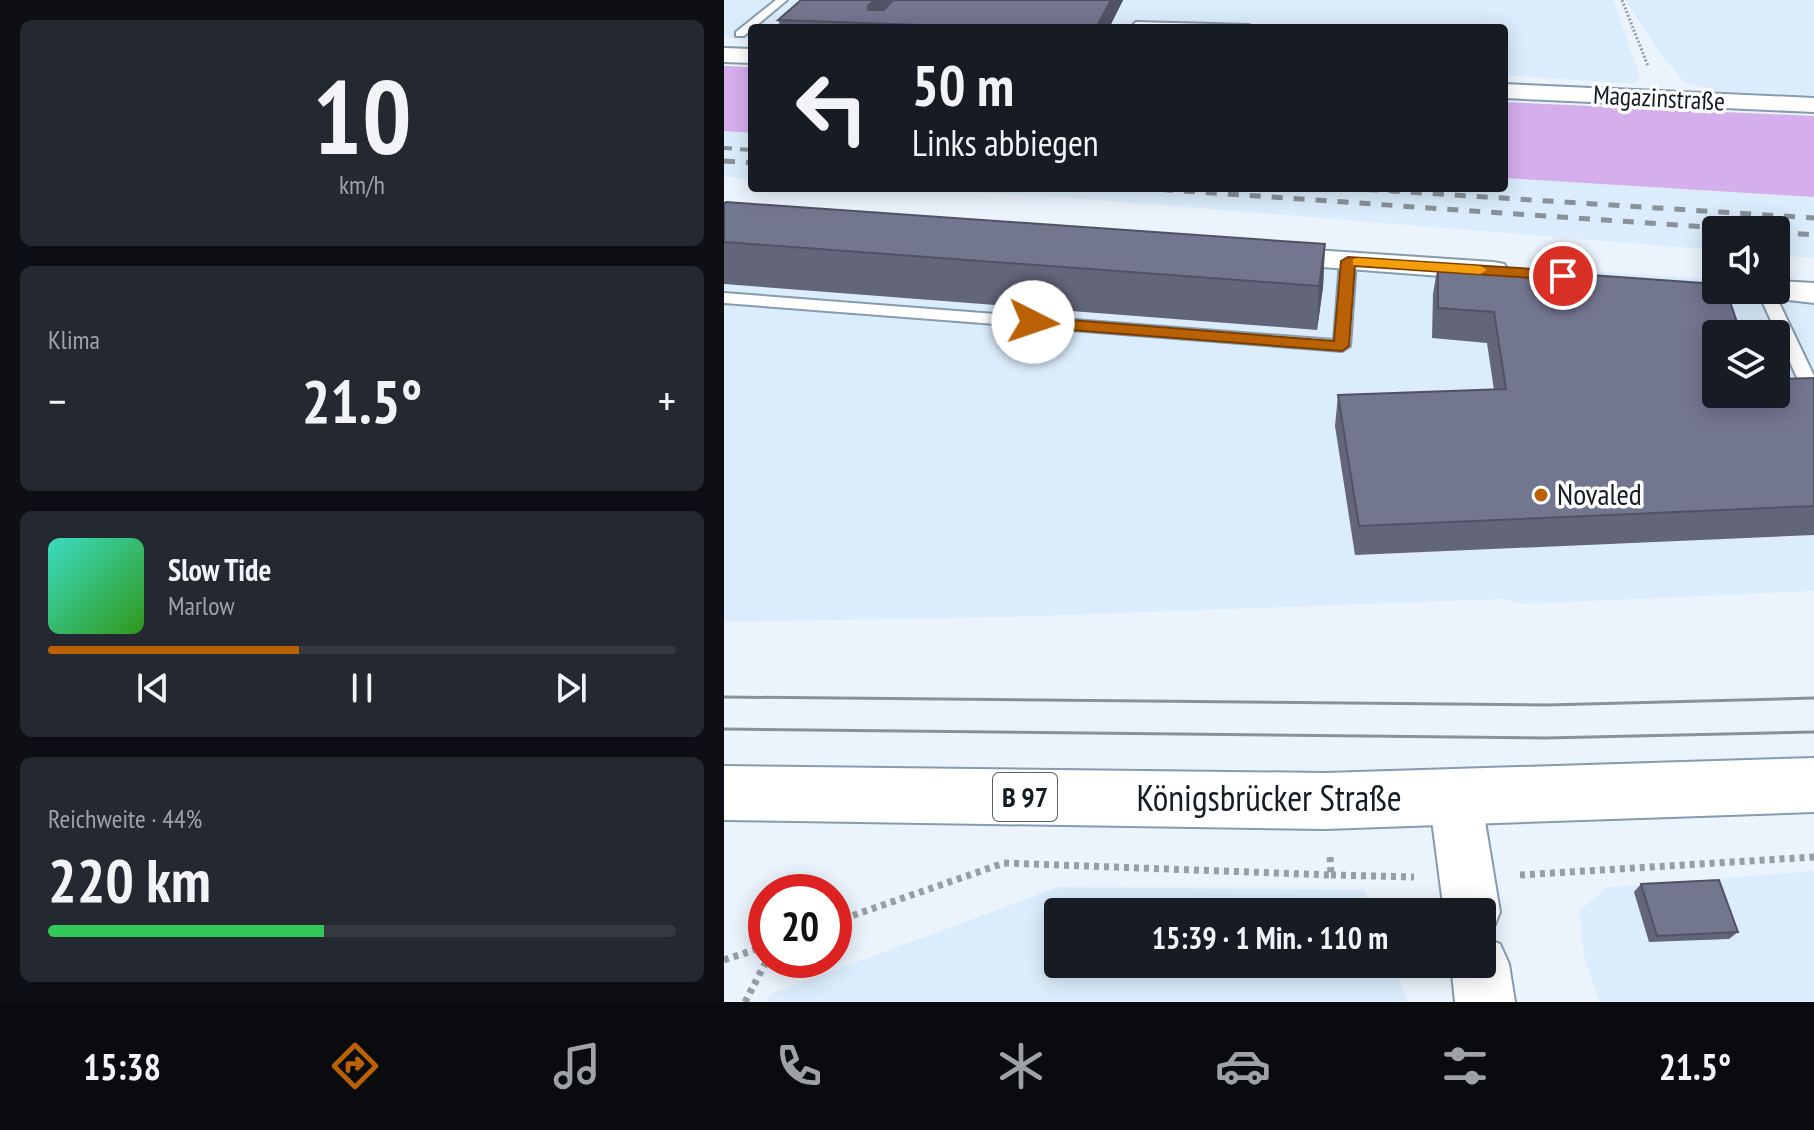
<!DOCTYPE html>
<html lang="de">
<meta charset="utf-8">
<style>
:root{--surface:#171b24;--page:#242831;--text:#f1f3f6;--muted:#9ea1a6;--line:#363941;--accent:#bb6105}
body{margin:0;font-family:"PT Sans Narrow",sans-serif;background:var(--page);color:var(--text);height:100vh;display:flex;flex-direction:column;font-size:30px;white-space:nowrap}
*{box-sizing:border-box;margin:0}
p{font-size:26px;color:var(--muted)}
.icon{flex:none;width:44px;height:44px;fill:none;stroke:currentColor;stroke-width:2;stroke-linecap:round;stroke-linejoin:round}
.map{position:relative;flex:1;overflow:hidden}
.side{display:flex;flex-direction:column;gap:20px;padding:20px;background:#0d0f14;width:724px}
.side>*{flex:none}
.hud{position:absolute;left:24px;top:24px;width:760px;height:168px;border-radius:8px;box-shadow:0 4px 20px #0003;background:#171b24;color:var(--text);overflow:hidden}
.fabs{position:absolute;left:978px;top:216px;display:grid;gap:16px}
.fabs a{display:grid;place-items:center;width:88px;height:88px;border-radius:8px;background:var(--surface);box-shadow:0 4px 20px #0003;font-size:40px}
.speed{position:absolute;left:24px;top:874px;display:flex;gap:16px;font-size:40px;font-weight:700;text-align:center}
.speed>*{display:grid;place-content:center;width:104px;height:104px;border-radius:50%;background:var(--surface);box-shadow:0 4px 20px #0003;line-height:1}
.speed .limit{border:12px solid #d22;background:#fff;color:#111}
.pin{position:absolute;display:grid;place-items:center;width:68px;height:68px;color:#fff;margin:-34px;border:4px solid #fff;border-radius:50%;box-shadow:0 2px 8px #0007}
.me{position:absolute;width:88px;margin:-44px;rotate:94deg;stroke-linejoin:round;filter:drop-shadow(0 0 6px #0008)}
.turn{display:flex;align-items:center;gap:28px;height:168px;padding:0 32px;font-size:36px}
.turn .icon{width:104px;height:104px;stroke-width:2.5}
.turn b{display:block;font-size:56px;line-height:68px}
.big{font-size:60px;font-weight:700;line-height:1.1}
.side .card{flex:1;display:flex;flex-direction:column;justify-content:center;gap:12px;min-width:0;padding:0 28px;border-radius:12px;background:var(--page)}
.side .dial{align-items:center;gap:0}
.dial b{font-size:104px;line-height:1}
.song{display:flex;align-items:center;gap:24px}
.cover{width:96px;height:96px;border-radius:12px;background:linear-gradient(135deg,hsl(170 70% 55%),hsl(110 70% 35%))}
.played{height:8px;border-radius:4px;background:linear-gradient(90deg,var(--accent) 40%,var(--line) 40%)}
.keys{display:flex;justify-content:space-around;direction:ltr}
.heat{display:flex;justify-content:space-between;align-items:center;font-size:44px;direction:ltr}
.charge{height:12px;border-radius:6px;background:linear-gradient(90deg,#34c759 44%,var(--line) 0)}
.trip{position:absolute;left:320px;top:898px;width:452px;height:80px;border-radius:8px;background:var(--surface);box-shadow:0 4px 20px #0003;font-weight:700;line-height:80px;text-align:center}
.menu{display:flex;height:128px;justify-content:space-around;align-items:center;background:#090b0e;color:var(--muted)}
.menu .icon{width:56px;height:56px}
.menu .current{color:var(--accent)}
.menu b{font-size:36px;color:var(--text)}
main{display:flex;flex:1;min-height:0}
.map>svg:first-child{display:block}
.built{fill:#dbedfc;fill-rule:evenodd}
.green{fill:#d5aeec}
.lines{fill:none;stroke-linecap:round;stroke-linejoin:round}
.lane-casing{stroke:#859bae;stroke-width:4}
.street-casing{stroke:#859bae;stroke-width:4}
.primary-casing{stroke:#859bae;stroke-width:4}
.path-far1{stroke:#969ea7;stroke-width:3;stroke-dasharray:2 2;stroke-linecap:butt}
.path{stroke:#969ea7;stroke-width:7;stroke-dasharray:5 5;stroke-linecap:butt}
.lane{fill:#fff;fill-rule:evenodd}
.street{fill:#fff;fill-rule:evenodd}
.primary{fill:#fff;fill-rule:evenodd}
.tram{stroke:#899199;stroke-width:3}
.rail-far1{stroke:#899199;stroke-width:4;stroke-dasharray:8 8;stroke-linecap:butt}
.rail{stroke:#899199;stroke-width:5;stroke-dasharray:11 11;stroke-linecap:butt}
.wall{fill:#63657b}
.shaded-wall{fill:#505364}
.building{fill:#73768f;stroke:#505364;stroke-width:2}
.route{fill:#bb6105;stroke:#7a3f03;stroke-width:2}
.slow{fill:#f59e0b}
.poi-dot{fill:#bb6105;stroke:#fff;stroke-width:3}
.labels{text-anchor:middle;stroke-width:7;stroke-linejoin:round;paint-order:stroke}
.far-street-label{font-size:26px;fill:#151d24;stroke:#fff}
.shield{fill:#fff;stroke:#5b6166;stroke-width:2}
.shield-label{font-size:28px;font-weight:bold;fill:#151d24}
.poi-label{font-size:30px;fill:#151d24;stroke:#fff;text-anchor:start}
.near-street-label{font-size:36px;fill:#151d24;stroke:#fff}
</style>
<main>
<section class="side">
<div class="card dial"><b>10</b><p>km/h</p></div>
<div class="card"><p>Klima</p>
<div class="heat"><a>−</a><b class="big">21.5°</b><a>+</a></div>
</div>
<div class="card">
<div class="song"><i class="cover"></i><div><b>Slow Tide</b><p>Marlow</p></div></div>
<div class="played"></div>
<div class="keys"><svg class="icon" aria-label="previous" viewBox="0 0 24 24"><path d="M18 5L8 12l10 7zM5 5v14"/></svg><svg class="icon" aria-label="pause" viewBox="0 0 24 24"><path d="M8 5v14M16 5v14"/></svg><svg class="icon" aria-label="next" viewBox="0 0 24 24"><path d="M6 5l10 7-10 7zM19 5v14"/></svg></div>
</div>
<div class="card"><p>Reichweite · 44%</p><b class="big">220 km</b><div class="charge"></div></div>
</section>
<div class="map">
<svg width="1090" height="1002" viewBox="0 0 1090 1002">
<rect width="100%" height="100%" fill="#ebf4fd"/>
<g class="built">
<path d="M0 0H889L916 77 909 84 780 75V28H28V39L0 38Z"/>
<path d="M901 0H1090V95L991 91 960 82 932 48Z"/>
<path d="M0 131 28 133V179L0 177Z"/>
<path d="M780 178 1090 197V258L1052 255V230H992V250L350 198 178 188H780Z"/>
<path d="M0 218 992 279V290H1052L1090 285V591L799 604 780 599 285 617 0 622ZM992 334H1052V394H992Z"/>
<path d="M1090 871V1002H876L861 961 855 911 884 887Z"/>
<path d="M334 887 640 890 649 912H334V964H669L684 1002H42L47 994Z"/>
</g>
<g class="green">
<path d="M0 66 28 67V133L0 131Z"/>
<path d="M780 102 1090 116V197L780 178Z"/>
</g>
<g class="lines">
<defs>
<g id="lane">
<path d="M52 0H63L20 36H12V32Z"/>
<path d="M412 22 525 25 530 28H406Z"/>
<path d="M624 256 632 261 626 346 618 351 0 303V293L610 340 616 261Z"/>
<path d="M1033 290H1049L1090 376V389L1079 388 1076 384Z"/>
</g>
<g id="street">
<path d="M0 48 28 49V63L0 62Z"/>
<path d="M780 84 1090 98V112L780 98Z"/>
<path d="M545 247 769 262 780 264 785 271 780 278 769 280 534 262 530 256 534 250Z"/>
<path d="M1052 281 1090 283V303L1039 297 1034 290H1052Z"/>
<path d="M731 772 749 779 757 797 776 912 768 932 758 936V912H720L705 797 713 779Z"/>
<path d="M758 936 776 944 785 964 791 1002H731L727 964H758Z"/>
</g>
<path id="primary" d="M1090 758V812L601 829 0 820V766L601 773Z"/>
</defs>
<use href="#lane" class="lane-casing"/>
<use href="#street" class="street-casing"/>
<use href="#primary" class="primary-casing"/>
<path class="path-far1" d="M898 0 924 66"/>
<g class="path">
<path d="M607 875 690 877"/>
<path d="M796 875 1090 857"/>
<path d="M110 922 280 863 607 875 606 855"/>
<path d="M0 960 42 946"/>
<path d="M21 1002 43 960"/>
</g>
<use href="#lane" class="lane"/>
<use href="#street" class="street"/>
<use href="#primary" class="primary"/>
<g class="tram">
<path d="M0 697 823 705 1090 698"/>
<path d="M0 729 821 738 1090 732"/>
</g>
<g class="rail-far1">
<path d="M0 148 28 150"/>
<path d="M0 161 14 162"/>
</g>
<g class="rail">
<path d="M0 161 28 163"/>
<path d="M416 188 1026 230"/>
<path d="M621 188 1090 218"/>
<path d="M1052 232 1090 235"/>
</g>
</g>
<g class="wall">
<path d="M399 0 385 28H57L54 20Z"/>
<path d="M0 204 601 244 599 287 593 330 0 284Z"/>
<path d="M714 264 992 394 1090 378V535L631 555 611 426 614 395 770 390 763 343 708 338 709 294Z"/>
<path d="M917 884 1014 932 1005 939 925 942 910 892Z"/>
</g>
<g class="shaded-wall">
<path d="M150 0H175L153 23 144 10V6Z"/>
<path d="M387 0H399L385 28H372Z"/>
<path d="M601 244 599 287 593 330 595 286Z"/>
</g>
<g class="building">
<path d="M77 0H150L144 6V10H160L169 0H387L372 28H283L54 20Z"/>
<path d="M2 202 601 244 595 286 0 242V204Z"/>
<path d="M714 264 992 284V290H1002L1017 334H992V394H1052V379L1090 378V506L635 526 614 395 782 389 770 312 714 308Z"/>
<path d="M995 880 1014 932 933 936 917 884Z"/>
</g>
<path class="route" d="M624 257 839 271 846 276 839 280 631 266 625 346 618 351 309 327 301 322 309 317 610 341 617 261Z"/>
<path class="slow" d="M634 258 756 266 763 270 756 274 629 265V259Z"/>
<circle class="poi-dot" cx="817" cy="495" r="8"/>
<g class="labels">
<g class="far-street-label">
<text transform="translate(935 98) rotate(3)" y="9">Magazinstraße</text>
</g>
<rect class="shield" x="269" y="773" width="64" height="48" rx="6"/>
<g class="shield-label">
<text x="301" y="807">B 97</text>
</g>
<g class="poi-label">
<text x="833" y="505">Novaled</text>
</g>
<g class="near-street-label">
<text x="545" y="811">Königsbrücker Straße</text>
</g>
</g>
</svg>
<div class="fabs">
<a><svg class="icon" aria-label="sound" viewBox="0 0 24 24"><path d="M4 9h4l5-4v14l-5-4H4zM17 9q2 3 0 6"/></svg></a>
<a><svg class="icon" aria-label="layers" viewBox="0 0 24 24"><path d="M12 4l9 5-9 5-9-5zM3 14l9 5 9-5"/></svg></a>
</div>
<div class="speed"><div class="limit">20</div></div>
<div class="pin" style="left:839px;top:276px;background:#d93025"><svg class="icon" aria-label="arrive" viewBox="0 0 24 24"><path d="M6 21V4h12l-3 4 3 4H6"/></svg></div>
<svg class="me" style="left:309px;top:322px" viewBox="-20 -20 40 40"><circle r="19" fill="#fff"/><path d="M0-13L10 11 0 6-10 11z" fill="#bb6105"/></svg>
<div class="trip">15:39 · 1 Min. · 110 m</div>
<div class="hud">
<div class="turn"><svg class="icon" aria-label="left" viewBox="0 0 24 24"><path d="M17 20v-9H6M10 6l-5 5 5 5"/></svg><div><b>50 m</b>Links abbiegen</div></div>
</div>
</div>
</main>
<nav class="menu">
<b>15:38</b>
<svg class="icon current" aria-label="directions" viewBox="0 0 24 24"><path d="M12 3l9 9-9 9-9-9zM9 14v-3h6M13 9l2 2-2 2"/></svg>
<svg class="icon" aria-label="music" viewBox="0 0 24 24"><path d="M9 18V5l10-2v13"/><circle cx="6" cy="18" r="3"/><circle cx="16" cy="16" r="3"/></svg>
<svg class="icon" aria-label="phone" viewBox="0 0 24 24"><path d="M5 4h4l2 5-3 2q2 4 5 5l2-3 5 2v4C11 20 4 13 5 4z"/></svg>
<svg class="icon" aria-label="climate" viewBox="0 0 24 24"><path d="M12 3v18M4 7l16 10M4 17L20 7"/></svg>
<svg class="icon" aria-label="car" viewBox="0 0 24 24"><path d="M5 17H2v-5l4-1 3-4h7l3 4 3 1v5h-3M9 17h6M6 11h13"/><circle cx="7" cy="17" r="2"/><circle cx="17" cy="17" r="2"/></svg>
<svg class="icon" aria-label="filters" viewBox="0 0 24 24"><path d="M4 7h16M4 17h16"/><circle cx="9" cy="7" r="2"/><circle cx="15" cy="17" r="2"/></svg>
<b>21.5°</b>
</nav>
